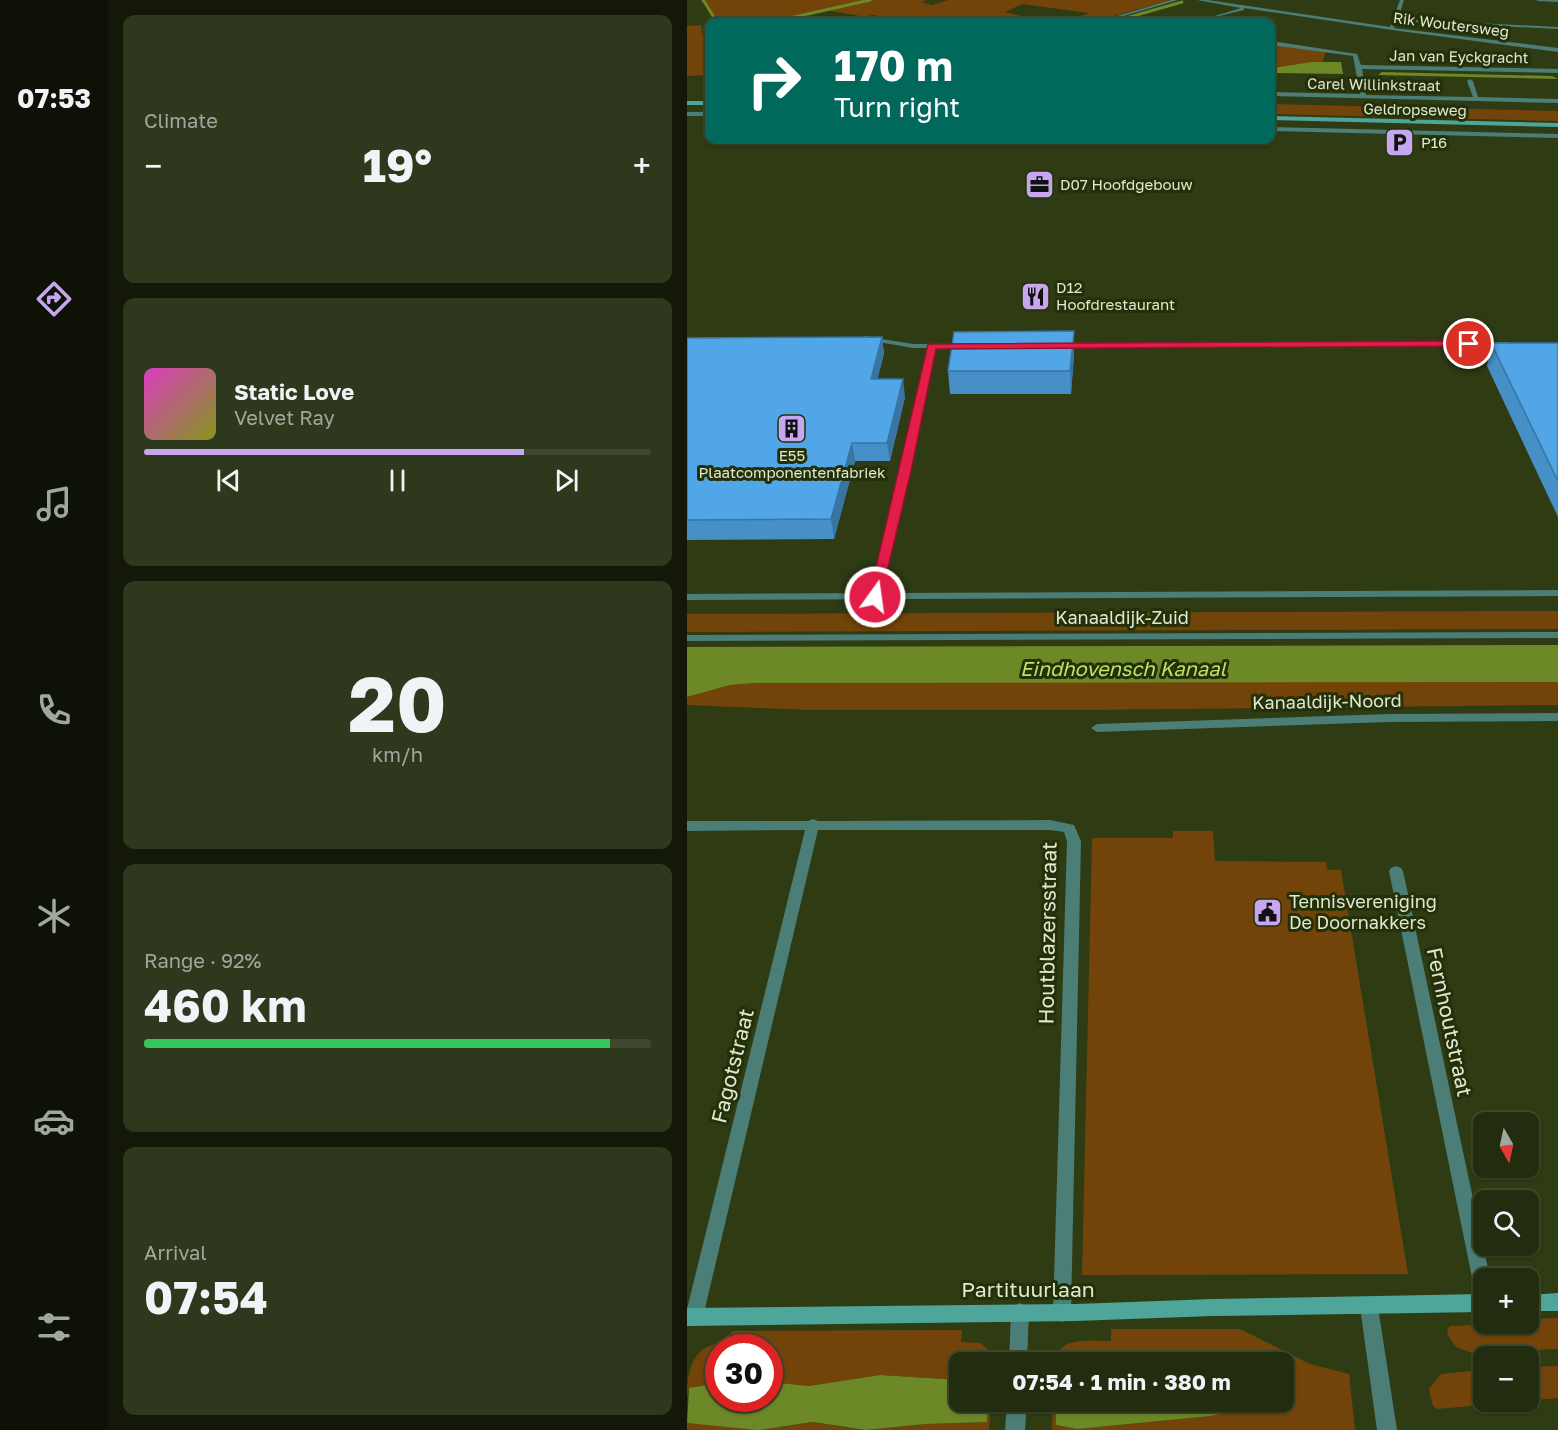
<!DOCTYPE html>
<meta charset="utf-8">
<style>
:root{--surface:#222c0e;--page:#2e381c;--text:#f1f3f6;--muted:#a2a79e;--line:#3f482e;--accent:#c7a6f0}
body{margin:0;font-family:"Golos Text",sans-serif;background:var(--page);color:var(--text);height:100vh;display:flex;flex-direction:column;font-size:22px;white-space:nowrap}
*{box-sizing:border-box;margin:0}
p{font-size:20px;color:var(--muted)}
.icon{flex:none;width:33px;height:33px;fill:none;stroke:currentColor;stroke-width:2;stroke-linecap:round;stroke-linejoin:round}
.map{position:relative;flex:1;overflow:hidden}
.drawer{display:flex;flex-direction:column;gap:15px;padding:15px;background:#131808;width:579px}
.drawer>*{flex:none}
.guide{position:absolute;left:18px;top:18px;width:570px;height:126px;border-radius:12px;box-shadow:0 2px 4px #0004,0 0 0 2px var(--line);background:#00695c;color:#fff;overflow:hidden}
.needle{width:39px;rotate:171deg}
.tools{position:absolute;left:786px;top:1112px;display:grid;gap:12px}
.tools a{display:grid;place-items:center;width:66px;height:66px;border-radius:12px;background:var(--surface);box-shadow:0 2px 4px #0004,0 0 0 2px var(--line);font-size:30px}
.speed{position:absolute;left:18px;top:1334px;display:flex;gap:12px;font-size:30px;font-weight:700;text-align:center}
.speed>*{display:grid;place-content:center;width:78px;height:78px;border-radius:50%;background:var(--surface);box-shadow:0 2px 4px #0004,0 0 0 2px var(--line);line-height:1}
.speed .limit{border:9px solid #d22;background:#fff;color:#111}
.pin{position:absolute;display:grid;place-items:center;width:51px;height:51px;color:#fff;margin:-26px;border:3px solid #fff;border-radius:50%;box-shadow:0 2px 6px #0007}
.me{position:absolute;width:66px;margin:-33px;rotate:14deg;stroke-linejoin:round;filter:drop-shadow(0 0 4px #0008)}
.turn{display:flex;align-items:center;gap:21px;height:126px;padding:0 30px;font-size:27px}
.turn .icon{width:78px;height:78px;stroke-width:2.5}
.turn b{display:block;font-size:42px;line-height:51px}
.big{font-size:45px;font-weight:700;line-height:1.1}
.drawer .widget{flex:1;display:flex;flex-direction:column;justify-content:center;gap:9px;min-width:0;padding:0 21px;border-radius:12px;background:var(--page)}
.drawer .dial{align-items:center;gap:0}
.dial b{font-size:78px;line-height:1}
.song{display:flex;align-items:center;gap:18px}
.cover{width:72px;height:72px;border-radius:9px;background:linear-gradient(135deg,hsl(310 70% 55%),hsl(70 70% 35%))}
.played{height:6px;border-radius:3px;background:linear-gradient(90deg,var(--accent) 75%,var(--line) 75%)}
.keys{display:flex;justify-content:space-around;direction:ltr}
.heat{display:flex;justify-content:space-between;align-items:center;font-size:33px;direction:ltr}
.charge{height:9px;border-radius:4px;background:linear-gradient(90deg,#34c759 92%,var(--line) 0)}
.trip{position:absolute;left:262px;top:1352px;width:345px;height:60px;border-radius:12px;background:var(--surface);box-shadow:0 2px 4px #0004,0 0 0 2px var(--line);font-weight:700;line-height:60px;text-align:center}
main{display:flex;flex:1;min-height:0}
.tab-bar{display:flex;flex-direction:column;width:108px;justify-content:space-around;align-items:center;background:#0e1206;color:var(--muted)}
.tab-bar .icon{width:42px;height:42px}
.tab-bar .selected{color:var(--accent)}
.tab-bar b{font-size:27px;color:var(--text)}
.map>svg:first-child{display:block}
.green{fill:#734409}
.water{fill:#6c8827}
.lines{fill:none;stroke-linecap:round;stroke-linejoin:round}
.stream{stroke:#6c8827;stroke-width:3}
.street{fill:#4a7e77;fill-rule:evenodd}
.secondary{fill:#4ea69b;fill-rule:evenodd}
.wall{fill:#468fc7}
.shaded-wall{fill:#3974a2}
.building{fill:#51a6e7;stroke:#3974a2;stroke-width:1.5}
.route{fill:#e11d48;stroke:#92132f;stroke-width:1.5}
.labels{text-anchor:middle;stroke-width:6;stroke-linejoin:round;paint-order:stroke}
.far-street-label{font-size:15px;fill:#e0e8d2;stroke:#243008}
.far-poi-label{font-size:15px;fill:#e0e8d2;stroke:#243008;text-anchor:start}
.street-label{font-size:18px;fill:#e0e8d2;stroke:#243008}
.poi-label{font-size:18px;fill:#e0e8d2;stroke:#243008;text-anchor:start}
.water-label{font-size:20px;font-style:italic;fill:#bbe367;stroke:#243008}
.near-street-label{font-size:21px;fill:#e0e8d2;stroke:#243008}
</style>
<main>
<nav class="tab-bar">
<b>07:53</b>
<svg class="icon selected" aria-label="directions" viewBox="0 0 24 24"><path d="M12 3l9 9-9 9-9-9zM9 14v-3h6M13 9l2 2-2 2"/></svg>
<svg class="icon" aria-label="music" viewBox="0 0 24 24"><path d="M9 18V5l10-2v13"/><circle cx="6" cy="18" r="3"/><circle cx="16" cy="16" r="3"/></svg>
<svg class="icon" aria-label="phone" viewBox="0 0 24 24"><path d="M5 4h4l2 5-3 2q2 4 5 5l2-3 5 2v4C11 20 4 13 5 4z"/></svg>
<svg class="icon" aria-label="climate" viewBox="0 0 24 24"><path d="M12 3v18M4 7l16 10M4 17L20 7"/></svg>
<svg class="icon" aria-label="car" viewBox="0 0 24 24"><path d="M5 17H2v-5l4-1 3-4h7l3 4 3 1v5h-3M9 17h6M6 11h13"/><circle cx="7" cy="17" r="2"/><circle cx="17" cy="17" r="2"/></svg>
<svg class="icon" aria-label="filters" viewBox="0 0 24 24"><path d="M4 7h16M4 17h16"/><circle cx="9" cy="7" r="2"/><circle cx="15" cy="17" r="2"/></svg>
</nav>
<section class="drawer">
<div class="widget"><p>Climate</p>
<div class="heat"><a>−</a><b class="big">19°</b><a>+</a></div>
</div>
<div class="widget">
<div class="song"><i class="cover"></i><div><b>Static Love</b><p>Velvet Ray</p></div></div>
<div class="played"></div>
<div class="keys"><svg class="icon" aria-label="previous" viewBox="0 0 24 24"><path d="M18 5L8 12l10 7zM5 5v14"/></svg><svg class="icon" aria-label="pause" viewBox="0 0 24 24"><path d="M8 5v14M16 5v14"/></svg><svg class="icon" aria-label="next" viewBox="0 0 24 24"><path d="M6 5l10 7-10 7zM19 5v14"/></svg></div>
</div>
<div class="widget dial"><b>20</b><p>km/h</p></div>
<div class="widget"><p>Range · 92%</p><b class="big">460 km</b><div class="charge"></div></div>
<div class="widget"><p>Arrival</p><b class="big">07:54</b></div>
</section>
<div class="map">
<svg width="871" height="1430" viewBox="0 0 871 1430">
<rect width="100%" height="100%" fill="#2e3b13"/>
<g class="green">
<path d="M16 0H240L234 2 245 5 261 0H484L406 22H378L402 13 335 4 318 12 342 18 329 22H215L195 19 199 17 185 15 179 17 138 10 85 22H46L26 19Z"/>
<path d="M14 25 22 75 0 76V26Z"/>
<path d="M584 44 643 52 638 53 636 62 586 68 587 73 584 74Z"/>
<path d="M584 104 871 111V121L584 114Z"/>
<path d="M871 611V629L0 632V614Z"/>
<path d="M634 681 871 682V705L394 710H121L0 705V697L43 685 69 683Z"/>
<path d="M486 831H526L528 861 639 862 640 870H654L721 1274 395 1275 405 838H486Z"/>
<path d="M871 1318V1349L785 1353 769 1347 760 1334 762 1326 842 1323V1319Z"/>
<path d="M424 1329H553L623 1364 662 1374 668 1430H365L366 1401H369V1425L390 1429 524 1416 543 1412 545 1401H597V1362H368C372 1335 403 1341 424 1341Z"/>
<path d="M275 1330 274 1342 294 1343 304 1353 306 1362H273V1380L193 1375 122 1386 83 1382 82 1347H32L31 1383 2 1388 0 1397C0 1367 7 1342 42 1343L45 1331Z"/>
<path d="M871 1366V1398L750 1409 746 1406 742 1389 754 1374 796 1370V1401H842V1367Z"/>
<path d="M301 1401H304L302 1430H178L239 1424 299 1422Z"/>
<path d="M126 1422 174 1430H0V1423L95 1427Z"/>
</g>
<g class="water">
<path d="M625 62H654L656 74 587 73 586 68Z"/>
<path d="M695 72 865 76 871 79 691 75Z"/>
<path d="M871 645V682L69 683 43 685 0 697V647Z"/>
<path d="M193 1375 273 1380V1401H301L300 1422 239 1424 178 1430 126 1422 71 1430 0 1423 2 1388 31 1383 32 1398H82L83 1382 122 1386Z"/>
<path d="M369 1401H545L546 1402 543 1412 524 1416 390 1429 369 1425Z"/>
</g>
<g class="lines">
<g class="stream">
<path d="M16 0 28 19 45 22"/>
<path d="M85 22 183 0"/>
<path d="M425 22 495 2"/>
</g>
<g class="street">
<path d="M484 0H491L416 22H410Z"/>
<path d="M510 0H521L703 27 713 0H717L711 19 871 27V29L709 21 707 28 871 48V52L705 30 557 8V10L508 22 554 8Z"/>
<path d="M849 0H871V2L851 1Z"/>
<path d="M584 41 670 54 674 65 871 69V73L675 69 679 95 786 97 780 81 783 79 786 81 791 97 871 99V103L584 96V92L673 94 666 56 584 45Z"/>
<rect x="0" y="112" width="22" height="4"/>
<path d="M584 127 871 134V138L584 131Z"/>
<path d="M177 336 226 344H279L283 346 279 348H249L194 593 871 590V596L0 600V594L184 593 240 348H226L180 340 176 338Z"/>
<path d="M822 342V346H819L371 348 367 346 371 344Z"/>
<path d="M871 632V638L0 641V635Z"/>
<path d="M871 713V721L702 722 410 732 404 728 410 724 702 714Z"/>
<path d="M126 819 131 821 363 820 387 825 394 841 384 1313 381 1319 375 1322 369 1319 366 1313 380 841 377 832 363 830H131L16 1317 13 1323 7 1326 1 1323 0 1309 118 830 0 831V821H121Z"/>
<path d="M709 866 714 868 716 871 803 1278H796V1295L790 1293 787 1287 702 871 704 868Z"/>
<path d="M682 1298 688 1301 691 1307 710 1430H690L673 1307 676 1301Z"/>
<path d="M333 1303 339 1306 342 1312 340 1362H322L324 1312 327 1306Z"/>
<path d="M320 1401H340L338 1430H318Z"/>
</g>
<g class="secondary">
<rect x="0" y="101" width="22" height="4"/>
<path d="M584 116 871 123V127L584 120Z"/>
<path d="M871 1293V1311H842V1295Z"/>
<path d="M796 1294V1312L526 1316 388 1321 0 1326V1308L388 1304 526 1299Z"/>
</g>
</g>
<g class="wall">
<path d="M387 331V354L384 394H263L261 371Z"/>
<path d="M195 337 197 354 190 379 218 397 203 461H168L147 539 0 540V338Z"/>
<path d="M804 343H871V517L800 366Z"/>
</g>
<g class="shaded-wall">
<path d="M387 331V354L384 394 383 371Z"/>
<path d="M195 337 197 354 186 397 184 379Z"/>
<path d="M216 379 218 397 203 461 200 443Z"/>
<path d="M165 443 168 461 147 539 144 519Z"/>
</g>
<g class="building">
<path d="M387 331 383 371H261L267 332Z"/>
<path d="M195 337 184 379H216L200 443H165L144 519 0 520V338Z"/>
<path d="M804 343H871V481Z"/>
</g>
<path class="route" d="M782 341 785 342V346L249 349 224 471 194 597 188 600 182 597 241 344Z"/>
<defs>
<symbol id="parking-square" viewBox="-11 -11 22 22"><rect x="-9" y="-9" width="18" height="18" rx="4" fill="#c7a6f0" stroke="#243008"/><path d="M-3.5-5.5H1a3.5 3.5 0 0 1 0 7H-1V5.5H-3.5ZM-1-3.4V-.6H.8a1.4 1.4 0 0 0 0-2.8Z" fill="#111"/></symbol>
<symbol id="office-square" viewBox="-11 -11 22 22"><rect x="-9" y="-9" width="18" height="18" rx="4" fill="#c7a6f0" stroke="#243008"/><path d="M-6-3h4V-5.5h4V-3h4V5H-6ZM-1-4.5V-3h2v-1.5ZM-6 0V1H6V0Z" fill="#111"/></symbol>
<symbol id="restaurant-square" viewBox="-11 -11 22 22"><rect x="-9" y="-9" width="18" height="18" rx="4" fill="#c7a6f0" stroke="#243008"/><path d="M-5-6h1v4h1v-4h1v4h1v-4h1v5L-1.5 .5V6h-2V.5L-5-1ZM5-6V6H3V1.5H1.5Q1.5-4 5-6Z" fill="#111"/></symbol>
<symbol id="building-square" viewBox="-11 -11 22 22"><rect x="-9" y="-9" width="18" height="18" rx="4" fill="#c7a6f0" stroke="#243008"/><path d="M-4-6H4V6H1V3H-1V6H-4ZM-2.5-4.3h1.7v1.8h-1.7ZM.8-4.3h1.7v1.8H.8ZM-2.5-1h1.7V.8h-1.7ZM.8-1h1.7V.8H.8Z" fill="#111"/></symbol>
<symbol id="civic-square" viewBox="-11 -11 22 22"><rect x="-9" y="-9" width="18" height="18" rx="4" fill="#c7a6f0" stroke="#243008"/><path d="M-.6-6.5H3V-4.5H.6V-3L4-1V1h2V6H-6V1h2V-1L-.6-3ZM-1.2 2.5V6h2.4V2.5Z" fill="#111"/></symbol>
</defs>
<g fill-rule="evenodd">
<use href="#parking-square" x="696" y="126" width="33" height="33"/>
<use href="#office-square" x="336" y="168" width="33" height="33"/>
<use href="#restaurant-square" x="332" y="280" width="33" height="33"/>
<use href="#building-square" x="88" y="412" width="33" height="33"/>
<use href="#civic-square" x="564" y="896" width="33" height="33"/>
</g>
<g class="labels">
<g class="far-street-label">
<text transform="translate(764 25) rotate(7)" y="5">Rik Woutersweg</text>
<text transform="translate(772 57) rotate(1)" y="5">Jan van Eyckgracht</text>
<text transform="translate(687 85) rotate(1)" y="5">Carel Willinkstraat</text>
<text transform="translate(728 110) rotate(1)" y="5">Geldropseweg</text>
</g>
<g class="far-poi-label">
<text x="734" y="148">P16</text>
<text x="373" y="190">D07 Hoofdgebouw</text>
<text x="369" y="293">D12<tspan x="369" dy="17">Hoofdrestaurant</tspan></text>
<text x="105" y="461" text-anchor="middle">E55<tspan x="105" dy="17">Plaatcomponentenfabriek</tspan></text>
</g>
<g class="street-label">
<text x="435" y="624">Kanaaldijk-Zuid</text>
<text transform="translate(640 702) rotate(-1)" y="6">Kanaaldijk-Noord</text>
</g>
<g class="poi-label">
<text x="602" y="908">Tennisvereniging<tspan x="602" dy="21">De Doornakkers</tspan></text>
</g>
<g class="water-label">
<text x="436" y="676">Eindhovensch Kanaal</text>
</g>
<g class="near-street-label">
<text transform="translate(361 933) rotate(-89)" y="7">Houtblazersstraat</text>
<text transform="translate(762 1022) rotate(78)" y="7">Fernhoutstraat</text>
<text transform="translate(46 1066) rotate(-76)" y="7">Fagotstraat</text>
<text x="341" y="1297">Partituurlaan</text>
</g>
</g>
</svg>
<div class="tools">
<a><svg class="needle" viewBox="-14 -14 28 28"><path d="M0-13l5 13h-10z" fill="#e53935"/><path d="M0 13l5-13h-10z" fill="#a2a79e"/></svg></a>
<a><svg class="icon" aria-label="search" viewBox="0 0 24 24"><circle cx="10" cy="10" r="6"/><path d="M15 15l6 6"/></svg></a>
<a>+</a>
<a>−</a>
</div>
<div class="speed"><div class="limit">30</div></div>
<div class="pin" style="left:782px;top:344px;background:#d93025"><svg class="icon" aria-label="arrive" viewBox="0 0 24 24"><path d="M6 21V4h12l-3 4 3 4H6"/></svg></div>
<svg class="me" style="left:188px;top:597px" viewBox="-20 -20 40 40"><circle r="17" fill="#e11d48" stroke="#fff" stroke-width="3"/><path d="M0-11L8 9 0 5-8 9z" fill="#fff"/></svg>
<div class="trip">07:54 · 1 min · 380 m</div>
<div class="guide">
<div class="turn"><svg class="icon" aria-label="right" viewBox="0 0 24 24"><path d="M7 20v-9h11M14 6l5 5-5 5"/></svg><div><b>170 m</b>Turn right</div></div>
</div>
</div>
</main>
